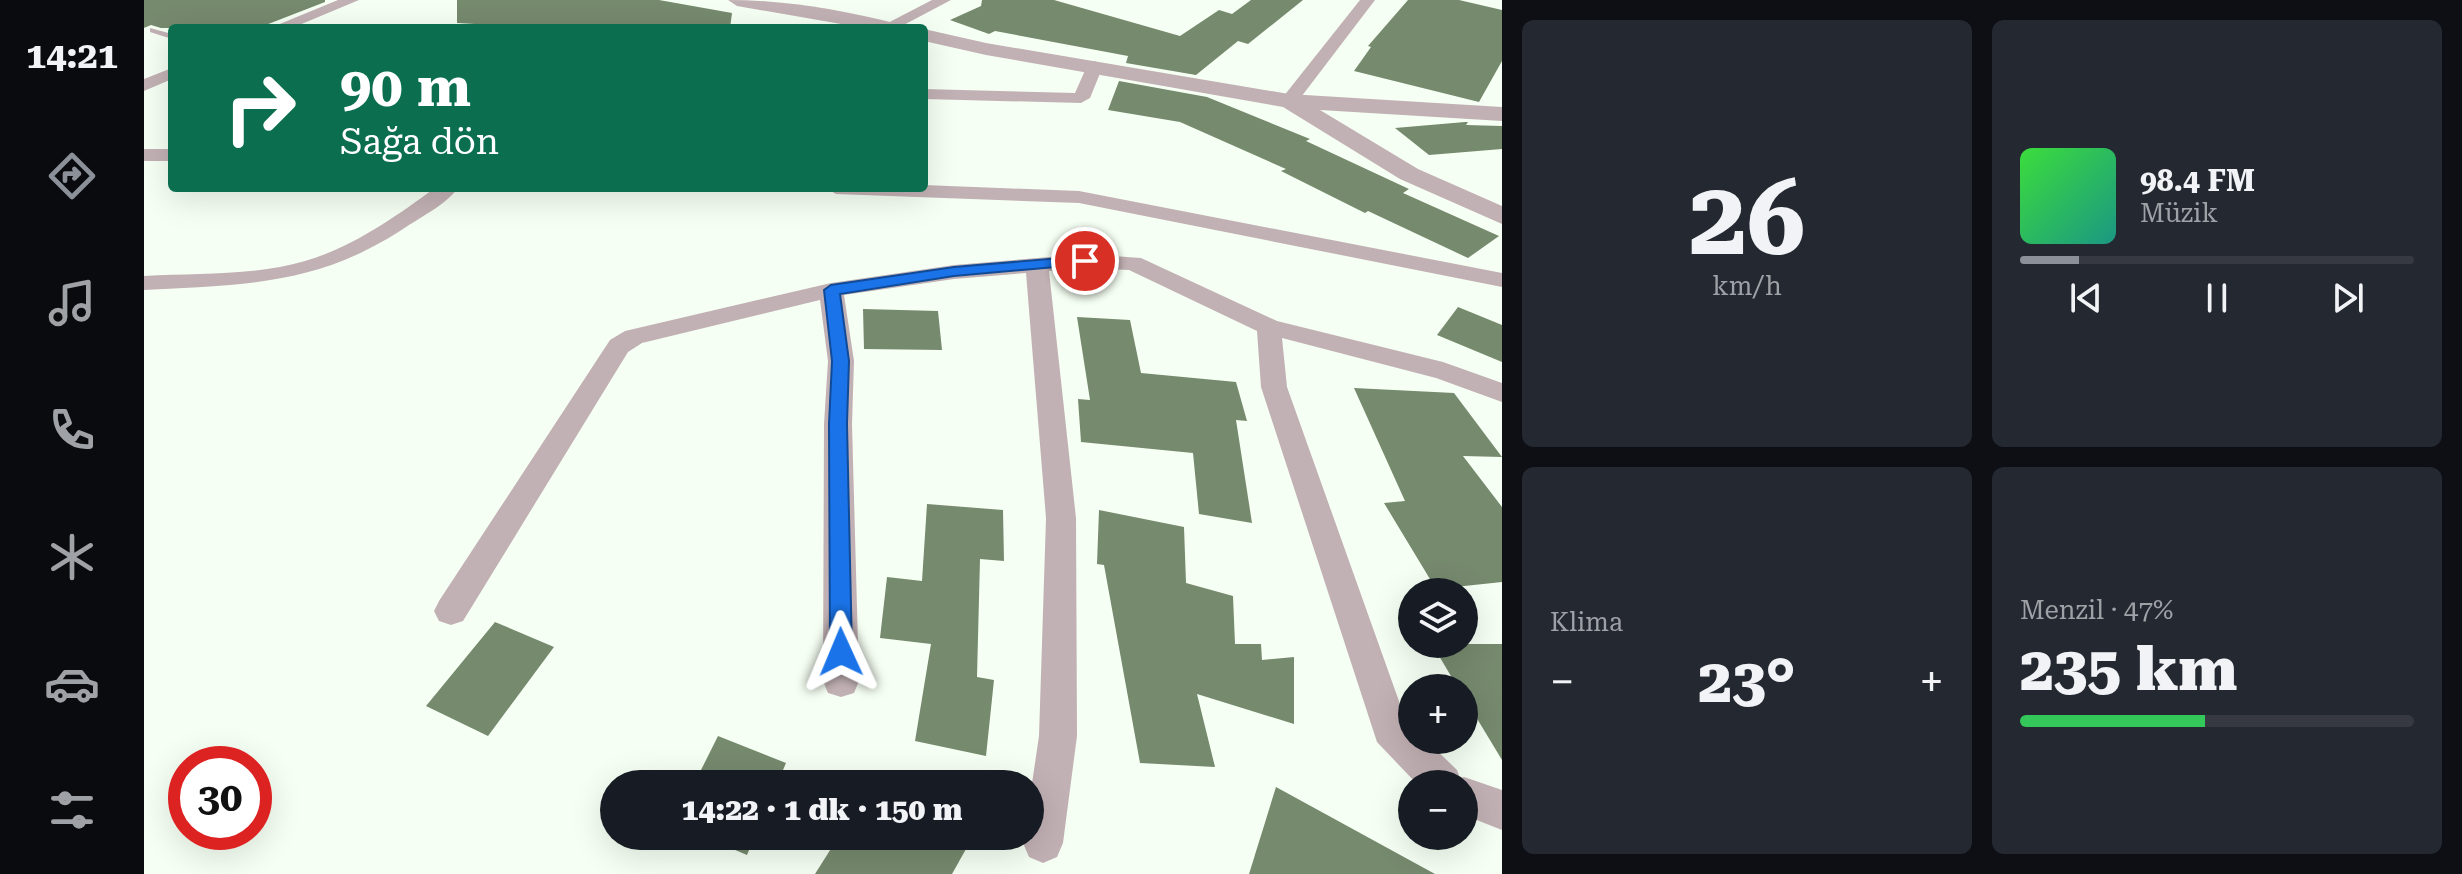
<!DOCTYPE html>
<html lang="tr">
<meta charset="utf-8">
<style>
:root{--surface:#171b24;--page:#242831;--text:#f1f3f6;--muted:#9ea1a6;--line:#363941;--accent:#8c9099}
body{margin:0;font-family:"Roboto Serif",serif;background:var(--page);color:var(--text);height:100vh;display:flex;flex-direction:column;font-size:30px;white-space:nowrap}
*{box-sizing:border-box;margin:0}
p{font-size:26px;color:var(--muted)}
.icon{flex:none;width:44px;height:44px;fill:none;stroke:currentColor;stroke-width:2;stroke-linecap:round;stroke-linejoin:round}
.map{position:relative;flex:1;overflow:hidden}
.details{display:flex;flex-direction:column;gap:20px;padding:20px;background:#0d0f14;width:960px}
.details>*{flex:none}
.top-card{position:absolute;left:24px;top:24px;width:760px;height:168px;border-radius:8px;box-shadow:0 8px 32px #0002;background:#0b6e4f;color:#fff;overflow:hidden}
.buttons{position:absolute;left:1254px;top:578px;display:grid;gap:16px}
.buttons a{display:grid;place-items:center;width:80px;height:80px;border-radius:50%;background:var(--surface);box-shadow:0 8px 32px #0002;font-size:40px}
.speed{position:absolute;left:24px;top:746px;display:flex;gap:16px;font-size:40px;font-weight:700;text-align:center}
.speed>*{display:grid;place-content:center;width:104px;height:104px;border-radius:50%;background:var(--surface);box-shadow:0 8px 32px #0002;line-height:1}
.speed .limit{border:12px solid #d22;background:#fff;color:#111}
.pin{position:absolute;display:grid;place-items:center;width:68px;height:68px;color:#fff;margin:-34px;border:4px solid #fff;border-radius:50%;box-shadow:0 2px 8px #0007}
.me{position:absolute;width:88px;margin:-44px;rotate:359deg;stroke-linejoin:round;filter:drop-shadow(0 0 6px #0008)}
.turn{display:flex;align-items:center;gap:28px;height:168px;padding:0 40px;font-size:36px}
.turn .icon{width:104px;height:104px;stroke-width:2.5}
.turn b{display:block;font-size:56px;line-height:68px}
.big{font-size:60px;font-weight:800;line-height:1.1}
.details .tile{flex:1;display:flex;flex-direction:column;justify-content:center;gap:12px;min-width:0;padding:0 28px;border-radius:12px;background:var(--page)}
.details .dial{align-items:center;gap:0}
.dial b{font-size:104px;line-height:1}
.song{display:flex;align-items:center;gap:24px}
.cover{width:96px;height:96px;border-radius:12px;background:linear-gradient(135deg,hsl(120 70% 55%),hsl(170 70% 35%))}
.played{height:8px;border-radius:4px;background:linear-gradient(90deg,var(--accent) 15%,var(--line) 15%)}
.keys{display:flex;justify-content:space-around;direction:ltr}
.heat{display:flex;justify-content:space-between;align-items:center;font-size:44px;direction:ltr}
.charge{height:12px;border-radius:6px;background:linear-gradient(90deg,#34c759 47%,var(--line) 0)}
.details .tiles{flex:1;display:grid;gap:20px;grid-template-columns:repeat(2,1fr)}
.trip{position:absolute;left:456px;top:770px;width:444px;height:80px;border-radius:40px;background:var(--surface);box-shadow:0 8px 32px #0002;font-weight:800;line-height:80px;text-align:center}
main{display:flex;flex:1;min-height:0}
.dock{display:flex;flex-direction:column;width:144px;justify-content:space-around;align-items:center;background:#090b0e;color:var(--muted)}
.dock .icon{width:56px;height:56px}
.dock .on{color:var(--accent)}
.dock b{font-size:36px;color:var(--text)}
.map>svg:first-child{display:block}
.building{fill:#768a6e}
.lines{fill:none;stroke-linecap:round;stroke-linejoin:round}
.service{fill:#c2b1b4;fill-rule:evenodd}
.minor{fill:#c2b1b4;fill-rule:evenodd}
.tertiary{fill:#c2b1b4;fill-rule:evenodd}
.route{fill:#1a73e8;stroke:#114b97;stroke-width:2}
</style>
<main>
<nav class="dock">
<b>14:21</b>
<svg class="icon on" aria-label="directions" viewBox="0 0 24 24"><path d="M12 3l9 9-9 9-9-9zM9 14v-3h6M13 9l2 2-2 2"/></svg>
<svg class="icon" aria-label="music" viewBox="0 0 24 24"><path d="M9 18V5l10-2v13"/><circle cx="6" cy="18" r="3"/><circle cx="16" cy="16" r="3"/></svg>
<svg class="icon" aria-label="phone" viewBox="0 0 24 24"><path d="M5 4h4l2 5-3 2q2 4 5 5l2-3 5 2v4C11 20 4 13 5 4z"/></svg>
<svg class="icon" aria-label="climate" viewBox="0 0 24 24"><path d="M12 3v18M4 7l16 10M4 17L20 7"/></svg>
<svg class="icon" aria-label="car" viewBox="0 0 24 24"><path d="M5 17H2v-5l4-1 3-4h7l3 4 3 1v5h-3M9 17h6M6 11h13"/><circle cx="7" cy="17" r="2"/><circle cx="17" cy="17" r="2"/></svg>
<svg class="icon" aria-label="filters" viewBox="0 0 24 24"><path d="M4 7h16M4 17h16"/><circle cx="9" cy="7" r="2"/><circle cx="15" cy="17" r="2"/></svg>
</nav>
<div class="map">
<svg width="1358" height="874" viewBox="0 0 1358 874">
<rect width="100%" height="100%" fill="#f6fff3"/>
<g class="building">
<path d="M0 0H181V2L114 28H17L7 25 0 28Z"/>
<path d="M313 0H515L588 13 586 28H399L313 23Z"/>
<path d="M838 0H910L1036 36 1075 10 1088 14 1107 0H1159L1104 44 1094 41 1052 75 982 63 984 56 851 31 845 34 806 20 837 6Z"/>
<path d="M1264 0H1315L1358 10V61L1335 102 1210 71 1227 47 1224 46Z"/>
<path d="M975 81 1063 97 1166 139 1162 141 1265 189 1259 193 1355 236 1324 258 1224 211 1221 213 1137 171 1142 169 1036 122 964 110Z"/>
<path d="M1321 122H1324L1322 125 1358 126V149L1285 155 1251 128Z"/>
<path d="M1314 307 1358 325V362L1293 335Z"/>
<path d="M719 309 794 311 798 350 720 349Z"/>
<path d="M933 317 986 320 997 373 1092 382 1103 421 1092 420 1108 523 1055 514 1049 453 937 442 934 399 946 400Z"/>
<path d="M1210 388 1310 393 1358 457 1319 456 1358 507V582L1292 589 1240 503 1261 501Z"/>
<path d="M783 504 859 510 860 561 836 559 833 677 850 680 842 756 771 741 787 644 736 638 743 577 778 581Z"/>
<path d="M955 510 1040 527 1042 583 1089 596 1091 644H1117L1118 660 1150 657V724L1053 694 1071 767 996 763 960 565 953 564Z"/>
<path d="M351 622 410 647 344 736 282 706Z"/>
<path d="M1288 644H1358V760L1320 697V688H1314Z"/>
<path d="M574 736 642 763 633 784H550Z"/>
<path d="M1132 787 1291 874H1105Z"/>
<path d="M558 836H611L603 855Z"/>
<path d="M695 836H802L822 849 808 874H671Z"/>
</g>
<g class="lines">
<path class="service" d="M6 28 28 34V39L6 32Z"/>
<g class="minor">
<path d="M194 0H215L148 28H126Z"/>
<path d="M788 0H807L754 28H734Z"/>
<path d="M1216 0H1231L1151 105H1139L1136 101 1139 97Z"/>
<path d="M951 61 959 66 946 98 937 103 780 99V89L931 93 943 66Z"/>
<path d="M28 68V79L0 91V79Z"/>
<rect x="0" y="149" width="28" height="12"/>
<path d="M780 185 935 191 1358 273V287L935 203 692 194 682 188H780Z"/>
<path d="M291 188H314C303 203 281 215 265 225 175 286 104 284 0 290V276C53 273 110 276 161 261 209 247 251 217 291 188Z"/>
<path d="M941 254 997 258 1133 321 1299 362 1358 383V402L1292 378 1138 338 1143 387 1261 718 1268 725V740H1282L1313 770 1316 778 1320 777 1358 790V830L1320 815V784H1273L1233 742 1117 387 1113 331 985 270 941 268 905 271 932 518 933 736 919 843 913 857 899 863 885 857 879 843 880 836H886V797L895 736 902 518 882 273 810 279 700 295 710 361 708 424 715 681 710 693 697 697 684 693 679 681 680 424 684 361 676 300 498 343 484 352 319 621 307 625 295 621 290 611 295 601 466 340 481 331 687 283 810 265Z"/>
</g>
<g class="tertiary">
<path d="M584 0C642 0 697 10 754 24L757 28H720L593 6Z"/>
<path d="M780 29 842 43 1145 94 1358 107V121L1176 110 1274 169 1358 206V224L1256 179 1139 107 842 55 780 41Z"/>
</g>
</g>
<path class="route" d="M941 256 948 261 946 264 810 276 696 294 705 361 703 424 708 652 705 659 697 662 689 659 686 652 685 424 688 361 680 290 687 285 810 267Z"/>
</svg>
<div class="buttons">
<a><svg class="icon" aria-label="layers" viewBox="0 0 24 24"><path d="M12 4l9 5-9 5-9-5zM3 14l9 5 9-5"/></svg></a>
<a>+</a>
<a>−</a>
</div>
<div class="speed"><div class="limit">30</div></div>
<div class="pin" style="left:941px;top:261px;background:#d93025"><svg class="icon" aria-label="arrive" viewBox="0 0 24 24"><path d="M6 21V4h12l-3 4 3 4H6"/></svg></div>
<svg class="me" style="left:697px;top:652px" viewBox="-20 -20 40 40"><path d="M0-17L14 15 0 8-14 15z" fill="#1a73e8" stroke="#fff" stroke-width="4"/></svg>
<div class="trip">14:22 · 1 dk · 150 m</div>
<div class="top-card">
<div class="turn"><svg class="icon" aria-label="right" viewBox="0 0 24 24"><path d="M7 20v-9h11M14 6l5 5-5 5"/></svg><div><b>90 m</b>Sağa dön</div></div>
</div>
</div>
<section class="details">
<div class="tiles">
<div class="tile dial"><b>26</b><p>km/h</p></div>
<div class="tile">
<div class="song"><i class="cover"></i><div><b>98.4 FM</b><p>Müzik</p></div></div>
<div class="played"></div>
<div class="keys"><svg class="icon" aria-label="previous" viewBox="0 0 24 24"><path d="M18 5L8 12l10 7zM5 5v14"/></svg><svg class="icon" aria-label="pause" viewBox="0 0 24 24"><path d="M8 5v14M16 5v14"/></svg><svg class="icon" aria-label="next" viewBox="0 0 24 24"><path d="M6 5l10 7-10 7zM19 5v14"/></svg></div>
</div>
<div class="tile"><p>Klima</p>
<div class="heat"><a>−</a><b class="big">23°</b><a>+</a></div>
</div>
<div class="tile"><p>Menzil · 47%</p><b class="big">235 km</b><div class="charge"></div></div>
</div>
</section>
</main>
